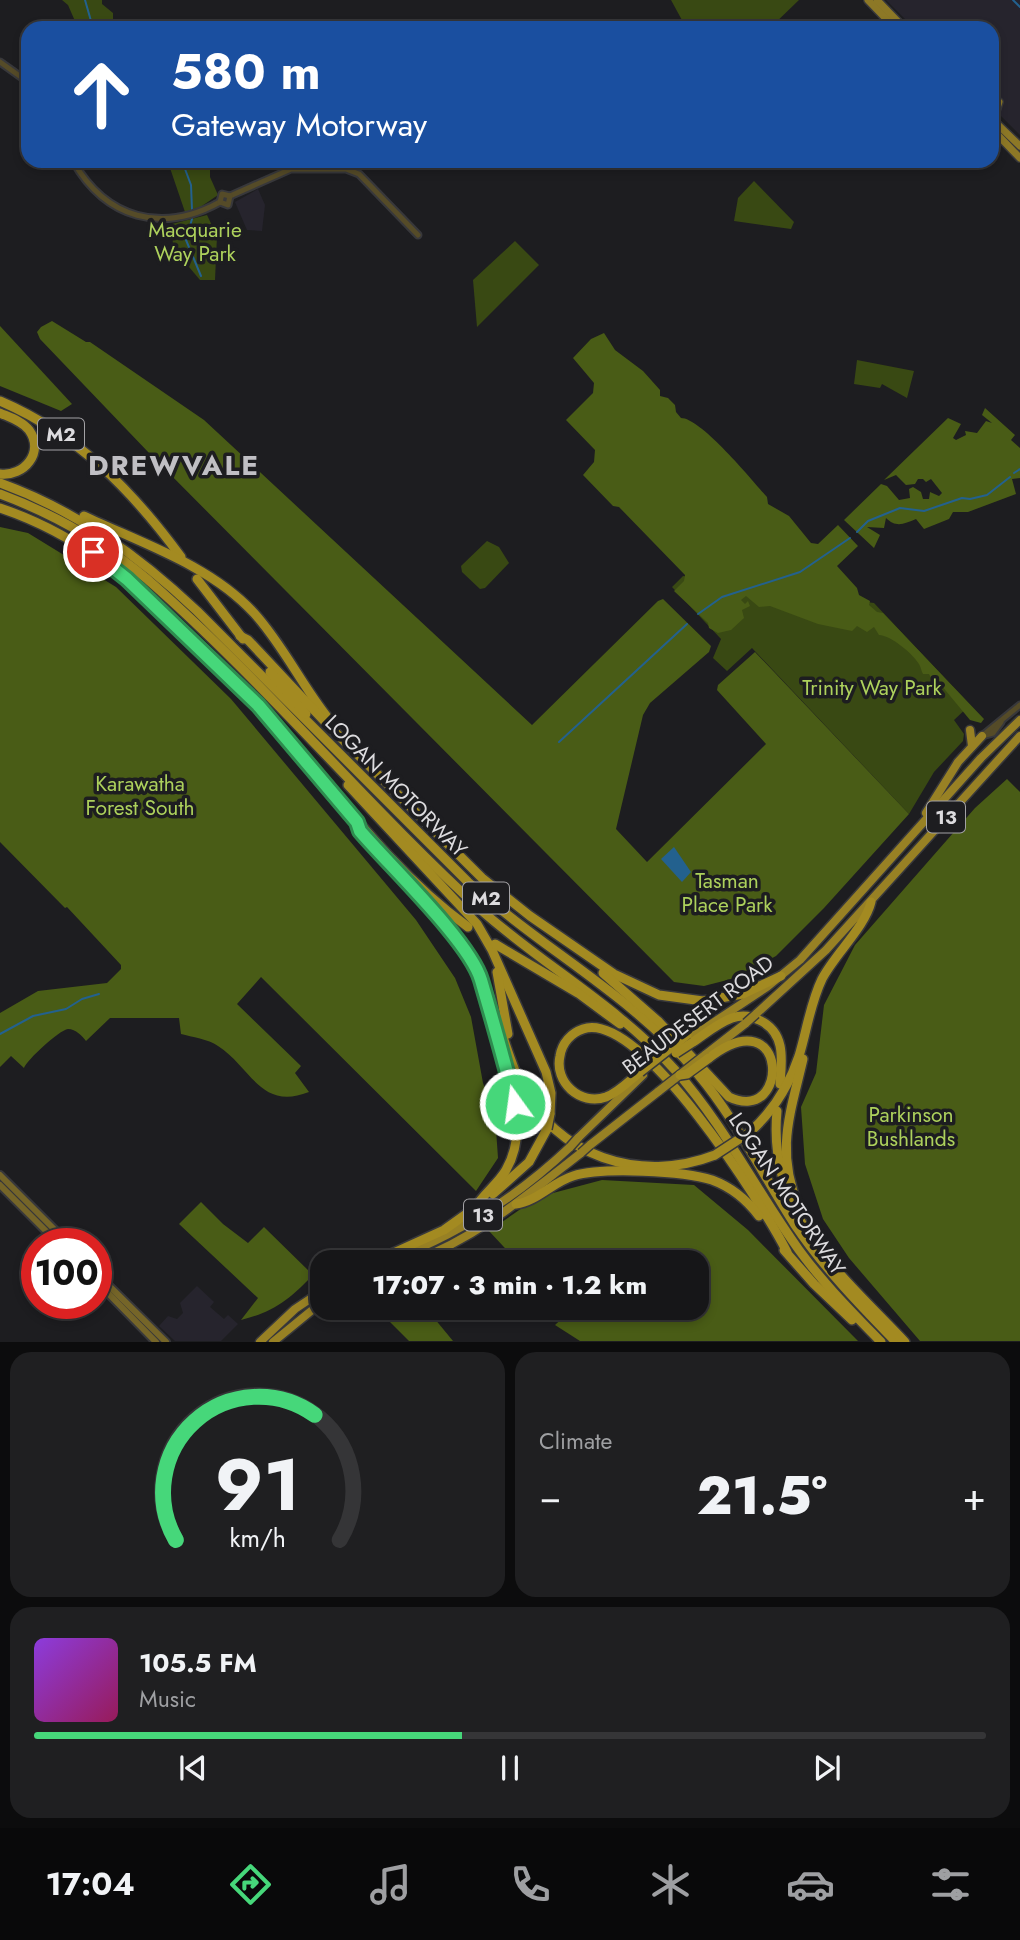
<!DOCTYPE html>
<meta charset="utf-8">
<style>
:root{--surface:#161618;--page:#1f1f21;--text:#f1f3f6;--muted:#9e9fa2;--line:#353537;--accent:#46d77a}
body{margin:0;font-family:Jost,sans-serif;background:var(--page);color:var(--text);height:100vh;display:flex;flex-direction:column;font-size:26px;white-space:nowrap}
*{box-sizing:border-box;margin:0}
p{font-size:23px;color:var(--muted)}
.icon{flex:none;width:38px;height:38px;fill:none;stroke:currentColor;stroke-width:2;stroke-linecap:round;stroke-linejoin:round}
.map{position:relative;height:1342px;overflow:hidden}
.panel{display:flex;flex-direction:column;gap:10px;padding:10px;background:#0c0c0d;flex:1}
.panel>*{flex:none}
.guide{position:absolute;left:21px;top:21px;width:978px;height:147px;border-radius:21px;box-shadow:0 4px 10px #0003,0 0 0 2px var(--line);background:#1a4fa0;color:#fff;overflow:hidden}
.speed{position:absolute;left:21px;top:1228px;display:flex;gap:14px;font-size:35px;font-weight:700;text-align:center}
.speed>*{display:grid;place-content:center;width:91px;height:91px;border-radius:50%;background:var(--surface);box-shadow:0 4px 10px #0003,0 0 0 2px var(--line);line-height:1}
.speed .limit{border:10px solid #d22;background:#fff;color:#111}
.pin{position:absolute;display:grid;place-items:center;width:60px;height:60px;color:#fff;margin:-30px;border:4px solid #fff;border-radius:50%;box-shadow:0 2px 7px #0007}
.me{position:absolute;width:77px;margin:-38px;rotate:346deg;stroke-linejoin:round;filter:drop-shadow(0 0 5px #0008)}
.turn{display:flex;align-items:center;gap:24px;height:147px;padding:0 35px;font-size:32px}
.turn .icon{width:91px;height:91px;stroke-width:2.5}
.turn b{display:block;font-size:49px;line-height:60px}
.big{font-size:52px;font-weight:800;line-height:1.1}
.panel .widget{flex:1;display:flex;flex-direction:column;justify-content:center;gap:10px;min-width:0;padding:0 24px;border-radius:21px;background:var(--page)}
.panel .dial{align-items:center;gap:0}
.dial svg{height:182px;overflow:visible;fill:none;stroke:var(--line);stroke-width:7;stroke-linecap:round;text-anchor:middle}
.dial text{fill:var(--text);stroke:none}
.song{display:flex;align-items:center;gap:21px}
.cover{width:84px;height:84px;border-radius:10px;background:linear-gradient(135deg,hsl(270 70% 55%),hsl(330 70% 35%))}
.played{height:7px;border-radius:4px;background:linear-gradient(90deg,var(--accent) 45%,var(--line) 45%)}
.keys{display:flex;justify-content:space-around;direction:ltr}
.heat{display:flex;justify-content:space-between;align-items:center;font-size:38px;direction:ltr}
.panel .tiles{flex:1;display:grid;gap:10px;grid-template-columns:1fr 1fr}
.widget:last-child{grid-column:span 2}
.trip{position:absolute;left:310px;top:1250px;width:399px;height:70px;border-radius:21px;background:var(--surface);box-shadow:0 4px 10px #0003,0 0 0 2px var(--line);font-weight:800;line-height:70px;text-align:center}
.menu{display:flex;height:112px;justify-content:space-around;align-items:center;background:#09090a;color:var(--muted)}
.menu .icon{width:49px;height:49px}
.menu .active{color:var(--accent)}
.menu b{font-size:32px;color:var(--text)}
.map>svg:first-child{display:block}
.built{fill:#26242d}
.green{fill:#394913}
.forest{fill:#495c16}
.water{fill:#23618e}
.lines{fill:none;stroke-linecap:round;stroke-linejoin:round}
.stream{stroke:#23618e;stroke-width:2}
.tertiary-casing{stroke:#38383b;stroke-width:9}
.secondary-casing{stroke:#38383b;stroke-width:10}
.primary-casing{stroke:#38383b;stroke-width:10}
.trunk-casing{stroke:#38383b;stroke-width:11}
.motorway-casing{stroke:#38383b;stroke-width:12}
.tertiary{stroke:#554b28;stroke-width:5}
.secondary{stroke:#756528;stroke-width:6}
.primary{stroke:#8d7826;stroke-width:7}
.trunk{stroke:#988124;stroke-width:8}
.motorway{stroke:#a38a21;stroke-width:9}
.trunk-bridge-casing{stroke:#38383b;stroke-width:11;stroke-linecap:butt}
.motorway-bridge-casing{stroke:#38383b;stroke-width:12;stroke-linecap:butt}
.trunk-bridge{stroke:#988124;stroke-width:8}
.motorway-bridge{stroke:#a38a21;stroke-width:9}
.route-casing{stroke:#2e8c4f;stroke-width:18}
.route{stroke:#46d77a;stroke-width:12}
.labels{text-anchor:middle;stroke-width:7;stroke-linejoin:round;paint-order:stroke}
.shield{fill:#1d1d20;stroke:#a3a2a5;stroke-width:2}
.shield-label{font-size:19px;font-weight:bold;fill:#dcdbde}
.park-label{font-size:21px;fill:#add15c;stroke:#1d1d20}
.street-label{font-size:21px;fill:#dcdbde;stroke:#1d1d20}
.district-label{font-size:28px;font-weight:bold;letter-spacing:2px;fill:#c0bfc4;stroke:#1d1d20}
</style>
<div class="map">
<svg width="1020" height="1342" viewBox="0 0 1020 1342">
<rect width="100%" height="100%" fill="#1d1d20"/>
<g class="built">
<path d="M886 0H1020V135L992 107V28H914Z"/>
<path d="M258 189 265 205 262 231 247 230 235 202Z"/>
<path d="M197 1286 214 1302 210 1307 224 1319 228 1315 238 1324 221 1341H175L159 1326 168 1316 177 1319 183 1313 180 1303Z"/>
</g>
<g class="green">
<path d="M62 0H102V4L113 13V28H78L68 5Z"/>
<path d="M671 0H799L770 28H705L691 23 689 28H681L683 22Z"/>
<path d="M155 161H210V177L218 195 196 210 185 212 170 168Z"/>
<path d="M754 181 794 222 791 229 734 221 738 198Z"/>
<path d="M207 215 217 236 215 280H200L173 248 172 224Z"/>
<path d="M515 241 539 265 477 327 473 280Z"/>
<path d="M857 360 914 371 907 398 882 384 880 388 854 384Z"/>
<path d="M487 541 499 547 509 563 485 588 480 589 462 572 461 566Z"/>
<path d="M683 576 874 603 970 705 954 720 964 734 963 741 934 772 909 814 752 648 727 671 713 658 721 639 672 587Z"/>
</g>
<g class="forest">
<path d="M52 321 86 342H90L204 420 532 725 658 601 663 599 711 646 709 652 650 703 643 715 616 829 647 862 766 744 717 690 718 685 755 652 909 814 824 908 776 956 735 978 704 986 674 982 150 454 40 339 37 332 41 327Z"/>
<path d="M0 326 72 404 61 411 0 386Z"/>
<path d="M604 333 615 350 643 371 660 390V396L668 398 675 405 676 412 681 418C701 418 752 480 767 497L768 504 789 516 811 543 818 544 838 525 858 546 837 566 857 588 859 595 870 601 869 605 877 612 883 613 984 719 981 723 970 720 941 685 934 684 929 674H923C921 671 921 667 919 664 914 655 891 635 879 635L874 627 867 632 857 626 852 631 818 624 770 606 759 607 746 596 741 600 745 604 748 601 750 606 742 610 744 618 731 630 718 633 709 628 708 623 674 591 684 581 685 575 619 507 613 506 583 475 594 462 595 450 566 420 593 393 594 383 573 358 591 339Z"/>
<path d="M985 408 1015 435 1011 440 1020 448V478L1012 479 1016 494 968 512H953L949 519 924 529 916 519C904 524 896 528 886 518L884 528 867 527 880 535 874 548 844 520 881 484 887 486 899 500 910 498 909 489 913 487 921 492 923 499H929L930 492 939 496 942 493 931 479 926 482 923 479H918L915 484 906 485 896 475 884 480 948 418 961 424 953 438 956 440 966 435 965 431 977 433 986 421 992 423 982 415Z"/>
<path d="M0 527 28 533 116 587 231 699 416 920 455 978 471 1017 483 1083 495 1115 498 1158 476 1191 261 977 237 1004 301 1066 295 1073 309 1092C260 1111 251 1067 218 1046 208 1039 192 1037 181 1034L179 1018H110L86 1041C82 1036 76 1029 68 1029 59 1030 27 1060 24 1068L11 1056 0 1067V1013L38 991 107 983 121 969V965L67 907 65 908 0 842Z"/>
<path d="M1007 779 1020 792V1341H920L849 1258 823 1219 805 1164 801 1107 816 1073 824 1005 855 945 975 808Z"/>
<path d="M602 1180 694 1185 748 1230 858 1341H580L555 1325 567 1314 561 1307H696V1262H518L489 1231 538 1197Z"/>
<path d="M201 1202 223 1224 248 1243 264 1227 313 1275C290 1299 274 1312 241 1320L258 1298 179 1224Z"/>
<path d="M375 1307H425L453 1341H409Z"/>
</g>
<path class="water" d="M674 847 691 872 682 882 661 859Z"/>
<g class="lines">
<g class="stream">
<path d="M85 0 93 28"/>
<path d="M1013 0 1020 7"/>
<path d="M186 161 185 169 191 185 192 210"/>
<path d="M192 219 186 240 201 276"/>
<path d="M1014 473 1020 469"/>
<path d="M857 532 868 521 900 508 924 511 962 498 970 499 987 495 1010 477"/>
<path d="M698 614 722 597 800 572 850 538"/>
<path d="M559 742 687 624"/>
<path d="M0 1034 33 1016 66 1009 82 999 99 994"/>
</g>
<defs>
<g id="tertiary">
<path d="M0 62 28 82"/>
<path d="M73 161C106 219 162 234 220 202"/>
<path d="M230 196 291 169H346L359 174 418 235"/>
<path d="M220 202 228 205 230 196"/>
<path d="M220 202 222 194 230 196"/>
<path d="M982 736 1020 705"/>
<path d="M982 736 993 733 1001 722"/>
</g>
<g id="secondary">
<path d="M0 1175 69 1244"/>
<path d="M0 1185 59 1244"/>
<path d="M96 1273 166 1342"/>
<path d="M96 1281 156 1342"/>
</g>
<g id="primary">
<path d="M868 0 895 28"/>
<path d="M877 0 904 28"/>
<path d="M992 101H994"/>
<path d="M992 119 1020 146"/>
<path d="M996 123 995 114 999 102"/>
<path d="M992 129 1020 158"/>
</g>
<g id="trunk">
<path d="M970 730 972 746"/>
<path d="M926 813 958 762 982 736"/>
<path d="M756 1014 826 950 1020 736"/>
<path d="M690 1038 767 987 800 960 981 758 1020 720"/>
<path d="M705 1055 746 1023"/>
<path d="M578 1138 643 1075"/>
<path d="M590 1145 659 1091"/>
<path d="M385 1262C454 1237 516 1198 570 1147"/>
<path d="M412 1262C477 1238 527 1195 581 1153"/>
<path d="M260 1342 295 1309 322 1291"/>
<path d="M273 1342 322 1302"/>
</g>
<g id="motorway">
<path d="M0 401C77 434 132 490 181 557"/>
<path d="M0 413C9 417 22 421 29 430 45 452 24 477 0 474"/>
<path d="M0 483C77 511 139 556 197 611L468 882C542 949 632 995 697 1073 736 1119 762 1174 795 1225 824 1268 860 1305 896 1342"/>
<path d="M0 494C54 514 103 542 147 579 265 682 365 804 481 910 544 966 618 1006 675 1070 724 1125 756 1190 799 1250 823 1283 852 1312 881 1342"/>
<path d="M0 508C86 537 131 583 194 644 228 676 262 707 292 743 347 808 398 876 468 927"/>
<path d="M84 516C141 543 210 565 254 613 283 645 301 684 328 718"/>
<path d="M197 579 243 639"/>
<path d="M240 636 248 640 328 725 482 878 530 916 614 974 659 995 703 1001 743 994 781 976"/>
<path d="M270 672 306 714"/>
<path d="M348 785 477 924 492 950 546 1072 551 1093 550 1114"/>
<path d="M393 870C424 905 457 936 480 978 498 1011 504 1049 520 1082 555 1157 641 1184 715 1155"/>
<path d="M495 944 578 993 620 1024"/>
<path d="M497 972 508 1034"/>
<path d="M603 973 659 1022 729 1097C791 1126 789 996 709 1058"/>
<path d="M693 1042C705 1034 718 1023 732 1018 741 1015 751 1016 759 1020 786 1032 782 1060 780 1084"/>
<path d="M640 1072C629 1081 619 1092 606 1097 580 1106 554 1082 560 1056 562 1043 571 1033 583 1029 641 1009 764 1207 787 1252"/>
<path d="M777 1111C767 1216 839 1272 905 1342"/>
<path d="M750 1132C773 1111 789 1086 799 1056 807 1030 810 1004 822 979 835 954 865 927 871 902"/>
<path d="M493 1194 529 1162 547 1129"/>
<path d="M516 1204C536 1202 553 1182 573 1176 602 1167 684 1171 712 1180 731 1187 747 1200 759 1216"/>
<path d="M475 1208C483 1194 498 1184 506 1170 529 1130 511 1084 500 1043"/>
<path d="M799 1208C775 1151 790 1115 803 1059"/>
<path d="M784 1250 814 1284 852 1320"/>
<path d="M384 1262 389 1255 444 1230 479 1205"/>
</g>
</defs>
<use href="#tertiary" class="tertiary-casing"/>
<use href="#secondary" class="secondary-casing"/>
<use href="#primary" class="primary-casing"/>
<use href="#trunk" class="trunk-casing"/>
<use href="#motorway" class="motorway-casing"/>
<use href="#tertiary" class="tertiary"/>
<use href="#secondary" class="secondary"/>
<use href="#primary" class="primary"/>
<use href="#trunk" class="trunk"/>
<use href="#motorway" class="motorway"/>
<defs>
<g id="trunk-bridge">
<path d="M746 1023 756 1014"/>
<path d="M659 1091 705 1055"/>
<path d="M570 1147 578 1138"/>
<path d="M581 1153 590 1145"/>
</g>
<g id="motorway-bridge">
<path d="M676 1053 693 1042"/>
<path d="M640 1072 687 1035"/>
<path d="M680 1075 687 1074 709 1058"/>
<path d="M547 1129 550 1114"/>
<path d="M715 1155 750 1132"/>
</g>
</defs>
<use href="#trunk-bridge" class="trunk-bridge-casing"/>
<use href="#motorway-bridge" class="motorway-bridge-casing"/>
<use href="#trunk-bridge" class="trunk-bridge"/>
<use href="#motorway-bridge" class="motorway-bridge"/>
</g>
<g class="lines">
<defs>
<path id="route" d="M93 552 127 579 258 705 357 822 360 831C389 865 470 942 481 980 493 1021 505 1062 515 1104"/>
</defs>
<use href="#route" class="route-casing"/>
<use href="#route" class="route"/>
</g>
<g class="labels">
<g class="shield">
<rect x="38" y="418.5" width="46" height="31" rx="5"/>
<rect x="927" y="801.5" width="38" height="31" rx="5"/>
<rect x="463" y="882.5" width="46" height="31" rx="5"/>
<rect x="464" y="1199.5" width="38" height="31" rx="5"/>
</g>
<g class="shield-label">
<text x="61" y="441">M2</text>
<text x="946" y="824">13</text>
<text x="486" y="905">M2</text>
<text x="483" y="1222">13</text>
</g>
<g class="park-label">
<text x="195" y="237">Macquarie<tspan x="195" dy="24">Way Park</tspan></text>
<text x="872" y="695">Trinity Way Park</text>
<text x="140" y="791">Karawatha<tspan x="140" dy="24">Forest South</tspan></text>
<text x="727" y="888">Tasman<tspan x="727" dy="24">Place Park</tspan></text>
<text x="911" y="1122">Parkinson<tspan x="911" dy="24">Bushlands</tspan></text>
</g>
<g class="street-label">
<text transform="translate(396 786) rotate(45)" y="7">LOGAN MOTORWAY</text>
<text transform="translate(698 1015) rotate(-37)" y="7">BEAUDESERT ROAD</text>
<text transform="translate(787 1194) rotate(56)" y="7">LOGAN MOTORWAY</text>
</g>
<g class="district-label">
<text x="174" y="475">DREWVALE</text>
</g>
</g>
</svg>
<div class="speed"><div class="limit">100</div></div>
<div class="pin" style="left:93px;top:552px;background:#d93025"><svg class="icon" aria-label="arrive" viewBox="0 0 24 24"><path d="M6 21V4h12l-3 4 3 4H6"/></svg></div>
<svg class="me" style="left:515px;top:1104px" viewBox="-20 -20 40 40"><circle r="17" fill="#46d77a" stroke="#fff" stroke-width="3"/><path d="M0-11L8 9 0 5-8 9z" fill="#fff"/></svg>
<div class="trip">17:07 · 3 min · 1.2 km</div>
<div class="guide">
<div class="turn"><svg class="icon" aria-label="ahead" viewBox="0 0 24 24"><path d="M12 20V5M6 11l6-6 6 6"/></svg><div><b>580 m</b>Gateway Motorway</div></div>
</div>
</div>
<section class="panel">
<div class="tiles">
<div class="widget dial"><svg viewBox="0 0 100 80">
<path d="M14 69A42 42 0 1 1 86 69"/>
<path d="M14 69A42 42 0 0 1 75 14" stroke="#46d77a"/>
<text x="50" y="56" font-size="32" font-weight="700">91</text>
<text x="50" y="72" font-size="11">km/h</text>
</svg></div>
<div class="widget"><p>Climate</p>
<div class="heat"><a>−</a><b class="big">21.5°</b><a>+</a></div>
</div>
<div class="widget">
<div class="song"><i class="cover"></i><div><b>105.5 FM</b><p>Music</p></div></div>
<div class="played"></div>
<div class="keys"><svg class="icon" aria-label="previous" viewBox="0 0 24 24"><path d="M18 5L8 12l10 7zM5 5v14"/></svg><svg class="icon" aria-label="pause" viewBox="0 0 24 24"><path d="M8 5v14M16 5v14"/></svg><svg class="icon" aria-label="next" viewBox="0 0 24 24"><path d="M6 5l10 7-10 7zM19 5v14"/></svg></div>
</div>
</div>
</section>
<nav class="menu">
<b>17:04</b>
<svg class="icon active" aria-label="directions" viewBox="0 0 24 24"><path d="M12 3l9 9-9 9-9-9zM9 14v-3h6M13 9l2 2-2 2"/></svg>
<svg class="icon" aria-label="music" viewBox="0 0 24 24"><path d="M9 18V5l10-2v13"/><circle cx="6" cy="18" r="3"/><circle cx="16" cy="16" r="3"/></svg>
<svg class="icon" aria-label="phone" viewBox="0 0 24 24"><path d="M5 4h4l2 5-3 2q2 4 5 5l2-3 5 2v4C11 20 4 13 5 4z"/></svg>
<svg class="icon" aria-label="climate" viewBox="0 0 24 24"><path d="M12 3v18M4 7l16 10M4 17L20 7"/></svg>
<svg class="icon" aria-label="car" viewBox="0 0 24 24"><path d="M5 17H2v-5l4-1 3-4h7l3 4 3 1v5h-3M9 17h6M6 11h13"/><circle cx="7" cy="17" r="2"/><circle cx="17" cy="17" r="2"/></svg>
<svg class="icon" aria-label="filters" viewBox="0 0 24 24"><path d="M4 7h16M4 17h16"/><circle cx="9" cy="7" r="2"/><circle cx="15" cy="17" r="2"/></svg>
</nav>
